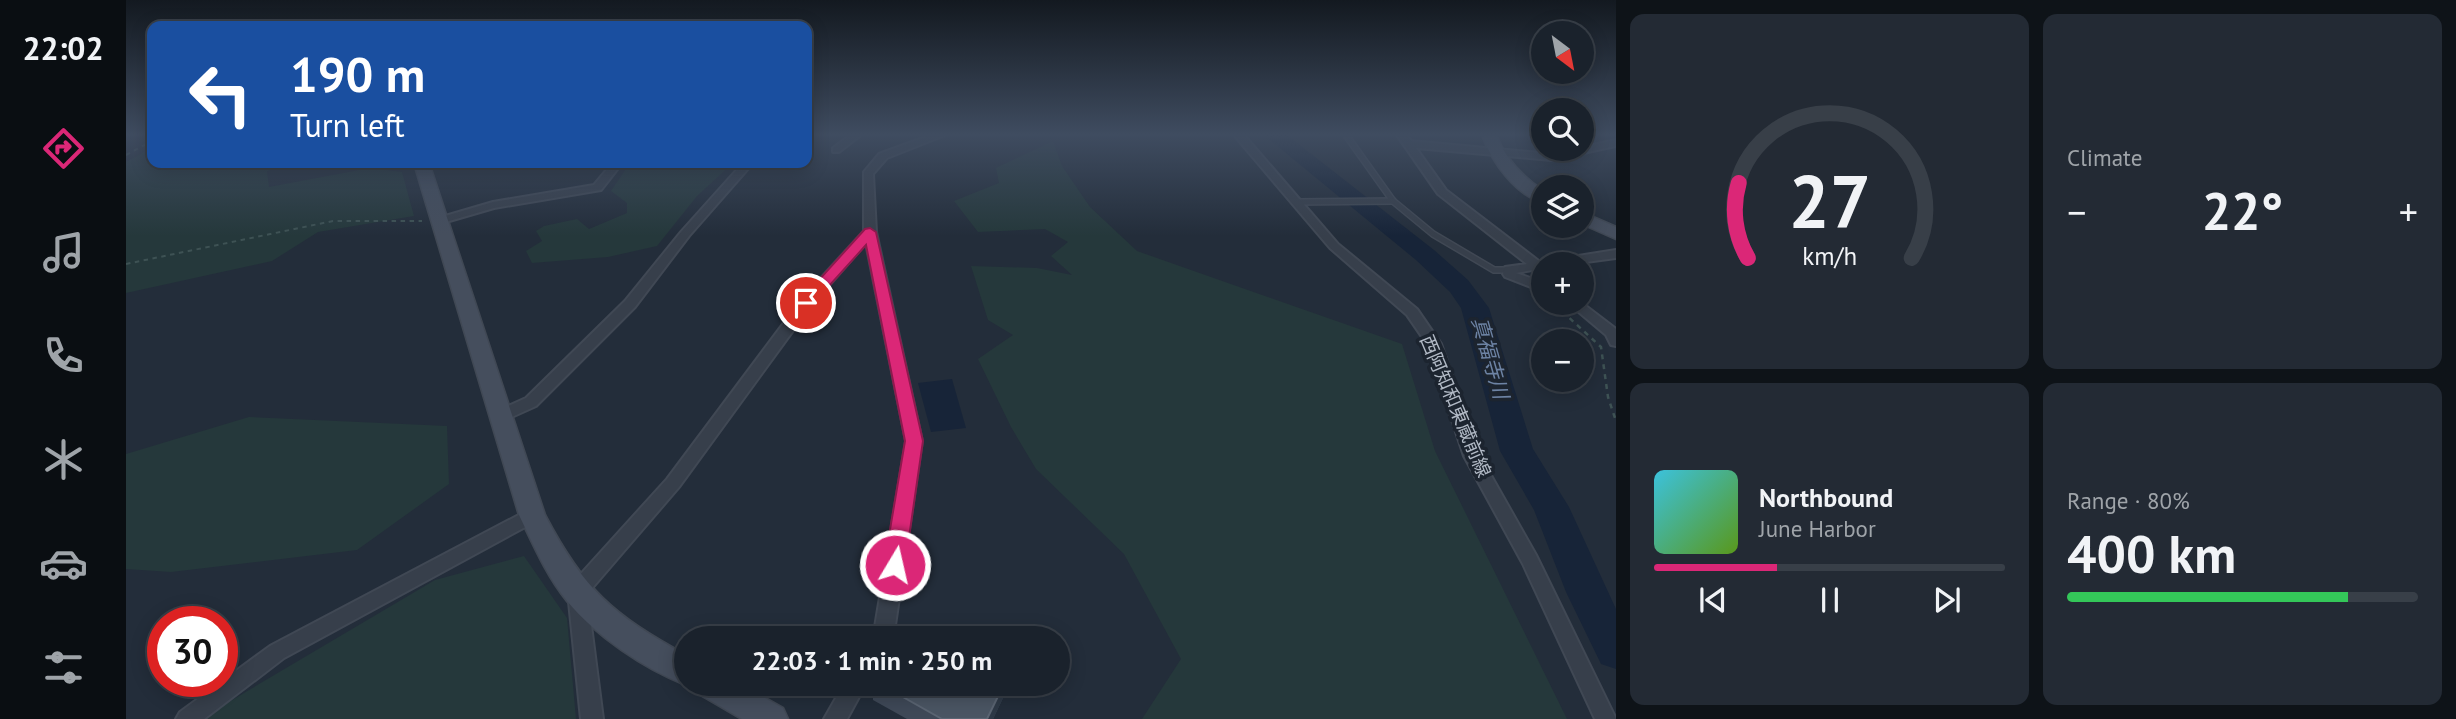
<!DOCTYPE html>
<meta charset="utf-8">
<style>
:root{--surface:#1a222c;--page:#232a34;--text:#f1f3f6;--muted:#9fa4a9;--line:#383f48;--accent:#db2777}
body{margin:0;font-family:"PT Sans","Noto Sans JP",sans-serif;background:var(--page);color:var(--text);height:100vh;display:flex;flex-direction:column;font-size:26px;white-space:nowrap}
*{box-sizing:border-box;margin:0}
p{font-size:23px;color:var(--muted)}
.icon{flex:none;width:38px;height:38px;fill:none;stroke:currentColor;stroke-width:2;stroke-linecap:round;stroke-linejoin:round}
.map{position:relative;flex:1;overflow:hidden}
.side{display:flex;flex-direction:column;gap:14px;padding:14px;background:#0e1318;width:840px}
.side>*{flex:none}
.hud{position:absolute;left:21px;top:21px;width:665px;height:147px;border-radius:14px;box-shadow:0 4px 18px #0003,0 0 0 2px var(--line);background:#1a4fa0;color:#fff;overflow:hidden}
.needle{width:46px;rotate:148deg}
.fabs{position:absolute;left:1405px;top:21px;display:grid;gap:14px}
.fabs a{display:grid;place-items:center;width:63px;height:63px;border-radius:50%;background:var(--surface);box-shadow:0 4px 18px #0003,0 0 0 2px var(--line);font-size:35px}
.speed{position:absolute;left:21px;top:606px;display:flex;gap:14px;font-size:35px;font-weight:700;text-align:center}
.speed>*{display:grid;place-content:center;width:91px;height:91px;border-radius:50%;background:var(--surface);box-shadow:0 4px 18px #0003,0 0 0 2px var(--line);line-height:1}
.speed .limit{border:10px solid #d22;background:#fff;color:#111}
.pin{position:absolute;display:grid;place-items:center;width:60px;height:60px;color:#fff;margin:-30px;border:4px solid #fff;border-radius:50%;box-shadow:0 2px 7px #0007}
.me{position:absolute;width:77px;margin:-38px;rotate:9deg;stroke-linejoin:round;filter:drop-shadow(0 0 5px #0008)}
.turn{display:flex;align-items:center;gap:24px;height:147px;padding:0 28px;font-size:32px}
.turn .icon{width:91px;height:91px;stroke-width:2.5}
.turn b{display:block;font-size:49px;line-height:60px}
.big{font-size:52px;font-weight:700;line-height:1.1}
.side .card{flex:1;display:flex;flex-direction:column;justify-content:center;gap:10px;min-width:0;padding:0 24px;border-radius:14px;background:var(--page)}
.side .dial{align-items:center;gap:0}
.dial svg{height:182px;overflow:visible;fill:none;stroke:var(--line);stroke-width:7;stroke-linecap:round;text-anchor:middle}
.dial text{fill:var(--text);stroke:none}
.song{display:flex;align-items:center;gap:21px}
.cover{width:84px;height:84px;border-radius:10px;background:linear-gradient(135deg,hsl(190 70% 55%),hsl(90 70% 35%))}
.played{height:7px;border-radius:4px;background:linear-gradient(90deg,var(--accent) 35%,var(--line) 35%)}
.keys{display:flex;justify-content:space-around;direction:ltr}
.heat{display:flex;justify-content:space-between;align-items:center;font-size:38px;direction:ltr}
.charge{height:10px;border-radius:5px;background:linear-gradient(90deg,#34c759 80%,var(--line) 0)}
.side .tiles{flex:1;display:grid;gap:14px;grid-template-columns:repeat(2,1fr)}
.trip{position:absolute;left:548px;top:626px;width:396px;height:70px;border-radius:35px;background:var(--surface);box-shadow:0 4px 18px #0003,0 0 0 2px var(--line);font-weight:700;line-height:70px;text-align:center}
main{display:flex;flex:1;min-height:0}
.menu{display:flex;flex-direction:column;width:126px;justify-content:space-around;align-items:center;background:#0a0e12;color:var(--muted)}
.menu .icon{width:49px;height:49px}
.menu .on{color:var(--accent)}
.menu b{font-size:32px;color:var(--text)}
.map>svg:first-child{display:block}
.green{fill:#25383b}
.water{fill:#172438}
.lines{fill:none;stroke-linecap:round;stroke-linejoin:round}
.river{fill:#172438;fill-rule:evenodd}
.lane-casing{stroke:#404854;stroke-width:8}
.street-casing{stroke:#404854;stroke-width:4}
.secondary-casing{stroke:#404854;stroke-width:3}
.path-far1{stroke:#3e5254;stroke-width:2;stroke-dasharray:4.5 4.5;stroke-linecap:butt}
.path{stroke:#3e5254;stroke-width:2.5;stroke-dasharray:5 5;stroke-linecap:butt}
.lane{stroke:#373f4b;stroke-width:5}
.street{fill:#373f4b;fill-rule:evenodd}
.secondary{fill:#454e5d;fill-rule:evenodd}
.wall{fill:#3f4958}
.shaded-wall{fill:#2e3947}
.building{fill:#4b5664;stroke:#5b6573;stroke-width:2}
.route{fill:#db2777;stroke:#8e194d;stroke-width:2}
.labels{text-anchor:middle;stroke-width:7;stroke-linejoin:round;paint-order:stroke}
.street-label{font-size:19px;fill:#b2bac6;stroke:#1c242f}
.water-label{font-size:21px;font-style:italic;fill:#6d83a4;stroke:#1c242f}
</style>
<main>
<nav class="menu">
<b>22:02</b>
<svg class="icon on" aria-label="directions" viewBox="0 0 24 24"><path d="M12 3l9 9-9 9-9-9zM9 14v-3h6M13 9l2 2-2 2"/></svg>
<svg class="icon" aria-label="music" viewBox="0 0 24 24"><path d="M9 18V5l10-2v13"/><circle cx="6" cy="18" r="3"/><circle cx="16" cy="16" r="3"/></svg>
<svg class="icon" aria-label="phone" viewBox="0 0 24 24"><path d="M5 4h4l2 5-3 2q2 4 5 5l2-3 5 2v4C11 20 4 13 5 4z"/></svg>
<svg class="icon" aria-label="climate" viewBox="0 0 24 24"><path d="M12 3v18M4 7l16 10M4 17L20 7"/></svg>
<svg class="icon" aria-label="car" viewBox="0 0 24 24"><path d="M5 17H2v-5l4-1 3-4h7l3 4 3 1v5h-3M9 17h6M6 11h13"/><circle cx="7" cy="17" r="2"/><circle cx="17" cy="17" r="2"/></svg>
<svg class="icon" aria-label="filters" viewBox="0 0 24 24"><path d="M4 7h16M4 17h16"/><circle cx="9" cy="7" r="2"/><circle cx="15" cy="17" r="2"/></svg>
</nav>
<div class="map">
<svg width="1490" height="719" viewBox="0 0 1490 719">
<rect width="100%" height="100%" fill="#232d3a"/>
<g class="green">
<path d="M927 141 936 166 964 207 1011 251 1276 344 1309 451 1441 719H1016L1055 659 998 554 910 469 885 427 852 359 887 335 862 320 845 266 911 268 946 275 925 256 942 242 919 229 852 232 828 201 873 183 870 168Z"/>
<path d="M26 148V163H170L141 171 143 187 244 168 276 172 288 216 192 232 146 261 0 293V162Z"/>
<path d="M514 163H607L571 196 531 246 482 257 406 263 400 251 416 241 410 231 418 226 451 219 463 229 501 213V203L485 191 502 166Z"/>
<path d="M123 417 321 426 323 484 231 550 45 572 0 569V454Z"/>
<path d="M398 556 441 618 450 719H74L309 580Z"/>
</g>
<path class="water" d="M826 379 840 428 805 432 792 383Z"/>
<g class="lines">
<path class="river" d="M1138 135H1161L1308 250 1342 280 1363 308 1407 449 1443 507 1490 609V669L1475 664 1440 592 1408 510 1374 451 1335 308 1324 292 1290 260Z"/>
<defs>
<g id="lane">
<path d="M1220 135 1267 201 1307 234 1368 270H1383"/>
<path d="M1172 202 1267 201"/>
</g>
<g id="street">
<path d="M724 135H735L713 152H707V148Z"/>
<path d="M805 135H819L761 158 747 174 750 232 796 441 767 639H747L780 441 740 243 685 306 553 487 461 594 477 719H455L442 592 444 586 541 479 675 300 738 231V172L753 154Z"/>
<path d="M1108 135H1118L1212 244 1291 309 1315 344 1354 456 1410 555 1490 719H1469L1397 564 1338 456 1301 344 1281 315 1204 248Z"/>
<path d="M1271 135H1281L1285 141 1425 154 1490 140V146L1425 160 1290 148 1320 190 1414 262 1490 250V258L1445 264H1418V268L1390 273 1418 283V292L1379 277 1377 274 1379 267 1401 264 1312 194Z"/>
<path d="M482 163H492L493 167 475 190 368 208 313 224 307 221 309 219 367 202 468 185 483 167Z"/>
<path d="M617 163H627L563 236 509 307 410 406 379 420H369L366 416 369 412 400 398 499 301 555 232Z"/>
<path d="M1442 303H1456L1490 329V346L1485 345 1480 335Z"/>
<path d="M406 508 412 510 415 515 412 520 158 658 78 719H50L54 712 144 646Z"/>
<path d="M718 684H740L721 719H698Z"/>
</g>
<g id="secondary">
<path d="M1356 135H1370C1380 159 1396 177 1418 191V203C1389 195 1366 162 1356 135Z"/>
<path d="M288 163H303L419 515C458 590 487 615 560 655V684H563L560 685C517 668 470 636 441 601 420 575 407 544 393 515Z"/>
<path d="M1456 212 1490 227V239L1456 224Z"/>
<path d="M569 684H614L657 708 662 719H616L573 694Z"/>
</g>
</defs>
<use href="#lane" class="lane-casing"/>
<use href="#street" class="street-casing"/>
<use href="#secondary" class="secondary-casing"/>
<g class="path-far1">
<path d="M0 155 26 141"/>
<path d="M0 264 207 221H296"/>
</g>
<path class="path" d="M1418 303 1438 313 1475 347 1482 397 1490 421"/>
<use href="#lane" class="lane"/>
<use href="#street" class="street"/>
<use href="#secondary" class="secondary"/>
</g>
<path class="wall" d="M747 684H880L877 698 867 719H781L747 700Z"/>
<path class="shaded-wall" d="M878 684H880L877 698 867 719H861Z"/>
<g class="building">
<path d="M781 626 805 639H773Z"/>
<path d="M754 684H878L861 719H816Z"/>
</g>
<linearGradient id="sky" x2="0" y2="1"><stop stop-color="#131920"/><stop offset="0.57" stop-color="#3f4c60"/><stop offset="1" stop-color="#3f4c60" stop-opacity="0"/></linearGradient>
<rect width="1490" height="236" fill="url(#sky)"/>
<path class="route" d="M744 228 750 232 797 441 779 565 776 571 769 573 761 571 758 565 779 441 740 245 685 306H674L672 303 739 229Z"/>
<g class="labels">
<g class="street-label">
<text transform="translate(1330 406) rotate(67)" y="7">西阿知和東蔵前線</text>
</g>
<g class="water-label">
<text transform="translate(1364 358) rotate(74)" y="7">真福寺川</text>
</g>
</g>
</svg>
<div class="fabs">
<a><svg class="needle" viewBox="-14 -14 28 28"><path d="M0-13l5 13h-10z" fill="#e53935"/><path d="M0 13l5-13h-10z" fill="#9fa4a9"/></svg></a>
<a><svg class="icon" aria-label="search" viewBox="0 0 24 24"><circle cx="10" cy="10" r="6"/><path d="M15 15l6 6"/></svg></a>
<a><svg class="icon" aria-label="layers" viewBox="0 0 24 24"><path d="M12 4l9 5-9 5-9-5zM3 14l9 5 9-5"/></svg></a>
<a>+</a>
<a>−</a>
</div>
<div class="speed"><div class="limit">30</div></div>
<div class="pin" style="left:680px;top:303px;background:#d93025"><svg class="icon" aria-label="arrive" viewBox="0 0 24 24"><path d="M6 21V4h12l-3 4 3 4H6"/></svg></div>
<svg class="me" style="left:769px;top:565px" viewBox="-20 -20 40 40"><circle r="17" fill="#db2777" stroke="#fff" stroke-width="3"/><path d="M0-11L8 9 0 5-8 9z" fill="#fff"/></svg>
<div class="trip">22:03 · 1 min · 250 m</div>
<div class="hud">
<div class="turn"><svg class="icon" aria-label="left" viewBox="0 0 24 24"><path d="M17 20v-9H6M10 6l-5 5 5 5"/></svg><div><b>190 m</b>Turn left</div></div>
</div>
</div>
<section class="side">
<div class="tiles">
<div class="card dial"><svg viewBox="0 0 100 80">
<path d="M14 69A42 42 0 1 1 86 69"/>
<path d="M14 69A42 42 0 0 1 10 36" stroke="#db2777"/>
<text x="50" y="56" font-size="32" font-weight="700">27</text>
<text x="50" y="72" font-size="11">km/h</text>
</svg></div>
<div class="card"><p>Climate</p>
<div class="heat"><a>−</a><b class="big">22°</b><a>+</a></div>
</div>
<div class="card">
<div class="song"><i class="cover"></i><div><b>Northbound</b><p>June Harbor</p></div></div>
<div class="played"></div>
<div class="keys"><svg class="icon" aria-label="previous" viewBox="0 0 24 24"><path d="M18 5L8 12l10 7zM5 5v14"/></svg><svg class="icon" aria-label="pause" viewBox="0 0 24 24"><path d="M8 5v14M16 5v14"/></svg><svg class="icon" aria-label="next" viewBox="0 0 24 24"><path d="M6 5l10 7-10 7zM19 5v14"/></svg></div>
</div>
<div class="card"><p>Range · 80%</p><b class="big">400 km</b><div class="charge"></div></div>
</div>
</section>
</main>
